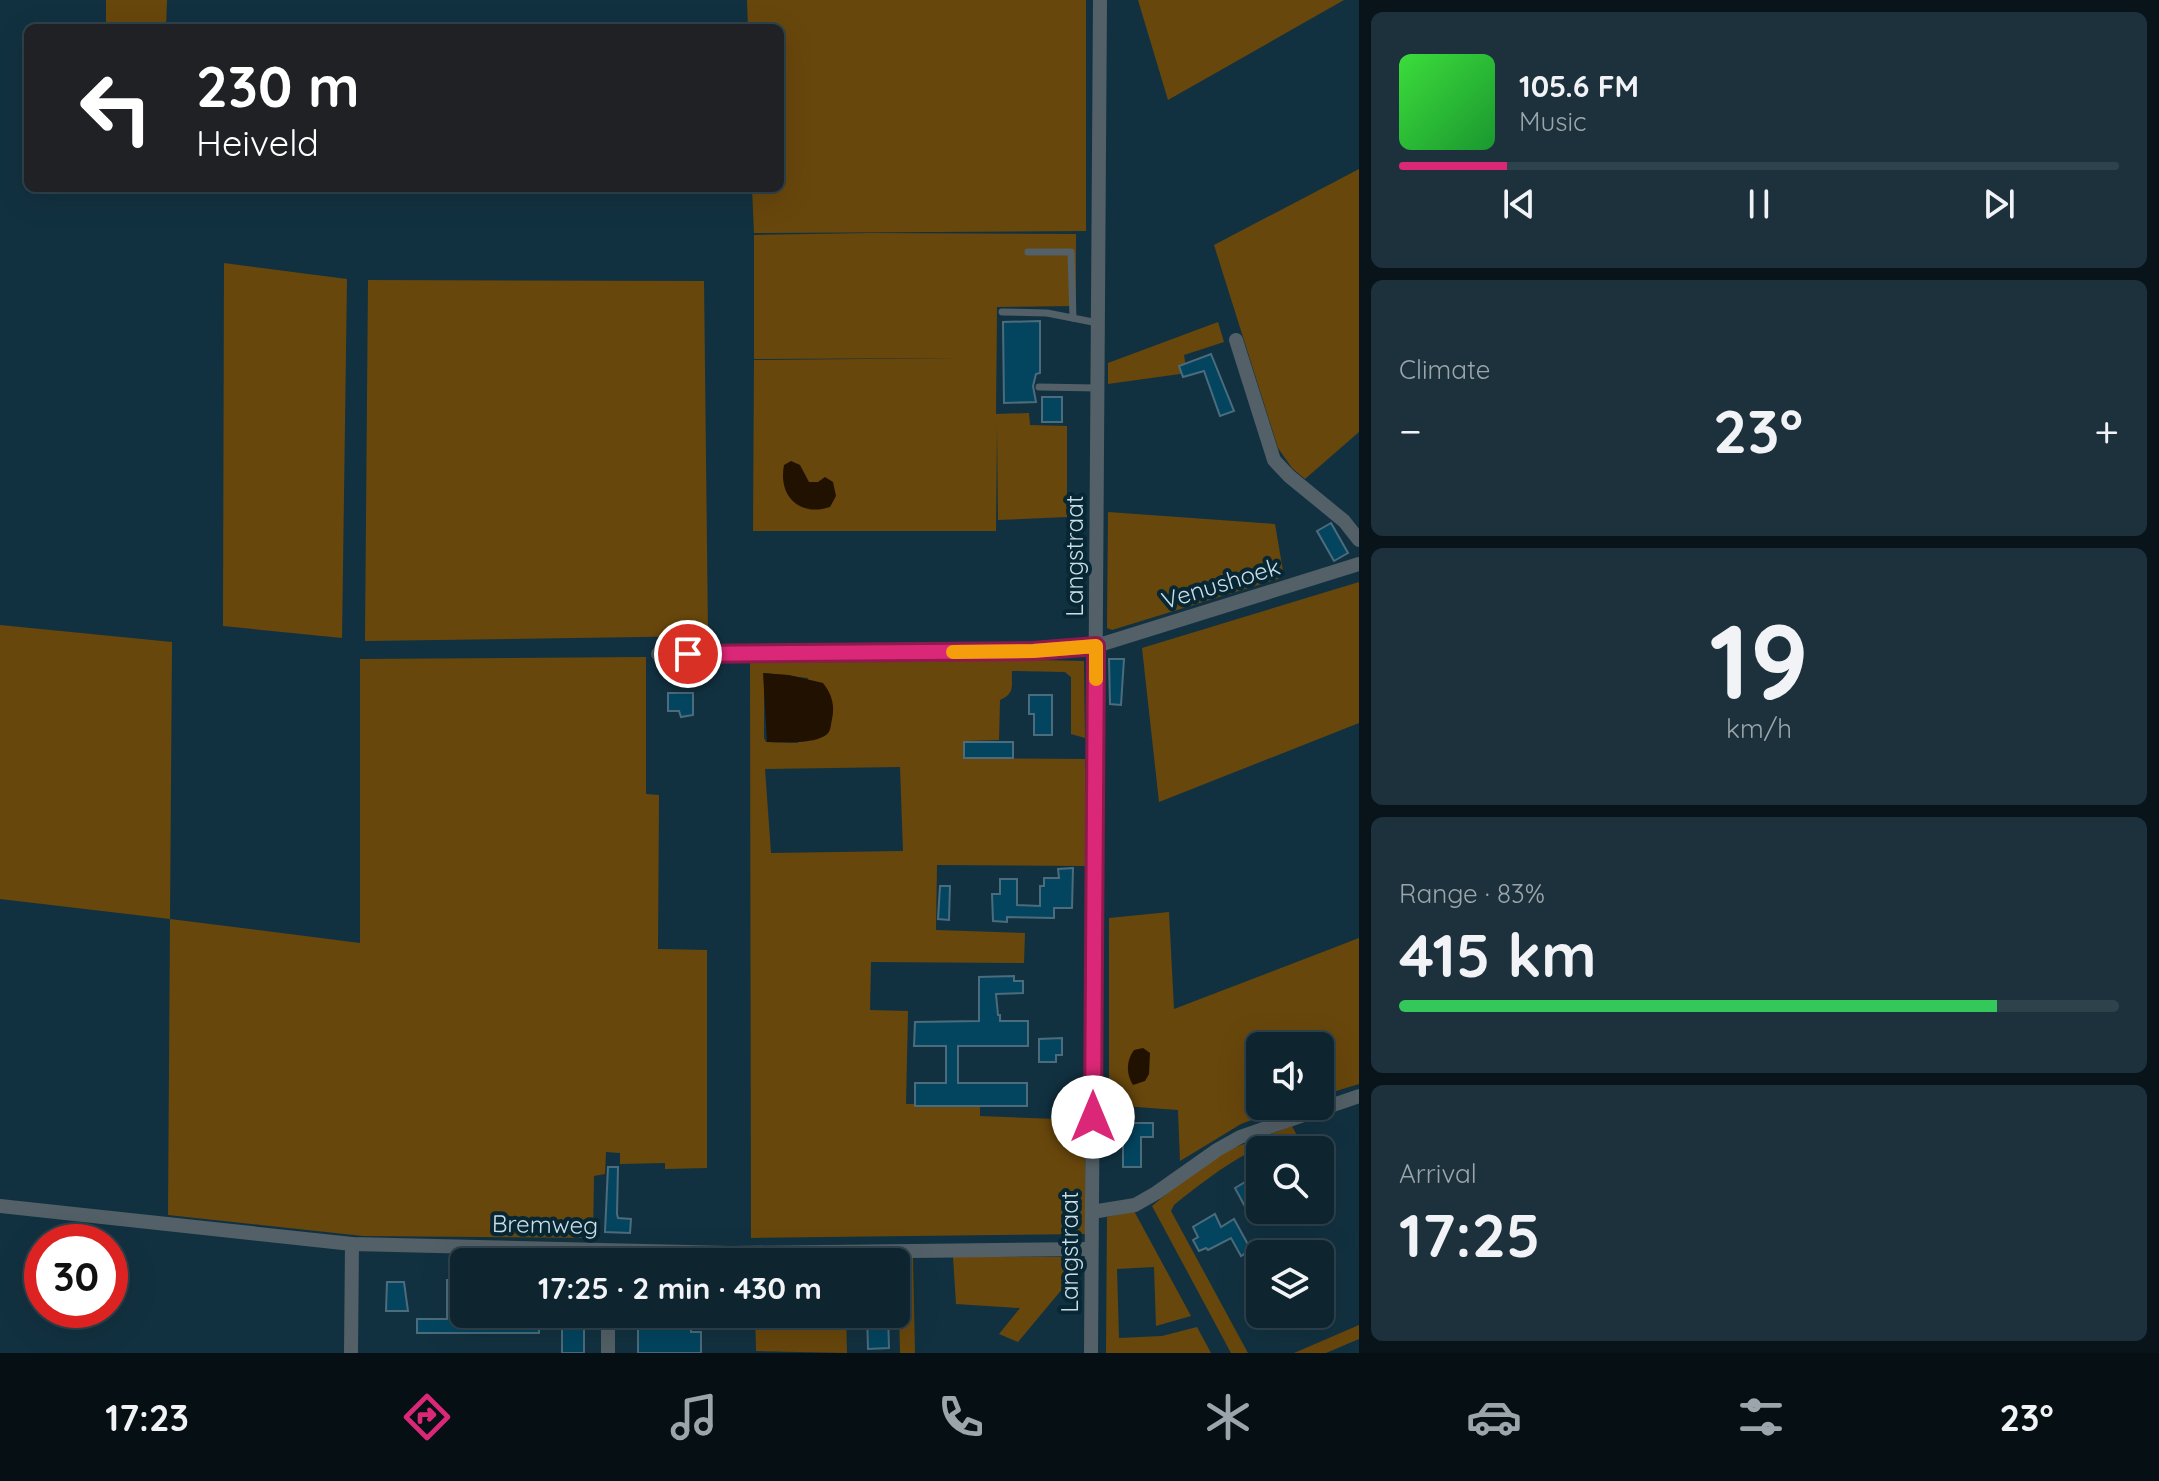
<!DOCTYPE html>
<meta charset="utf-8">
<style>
:root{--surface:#0e2530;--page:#1c313c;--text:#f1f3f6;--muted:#9ba5ab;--line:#2e424c;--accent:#db2777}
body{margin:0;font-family:Quicksand,sans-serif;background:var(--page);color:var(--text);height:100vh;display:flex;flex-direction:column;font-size:30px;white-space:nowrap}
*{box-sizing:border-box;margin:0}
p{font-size:26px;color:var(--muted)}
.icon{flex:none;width:44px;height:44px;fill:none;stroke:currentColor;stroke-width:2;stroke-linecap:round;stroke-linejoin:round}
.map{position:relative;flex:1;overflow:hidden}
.details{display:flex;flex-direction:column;gap:12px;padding:12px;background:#08141a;width:800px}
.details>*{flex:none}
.banner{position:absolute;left:24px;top:24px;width:760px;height:168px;border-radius:12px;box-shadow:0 8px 32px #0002,0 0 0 2px var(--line);background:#202124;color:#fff;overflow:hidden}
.fabs{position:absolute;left:1246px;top:1032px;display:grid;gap:16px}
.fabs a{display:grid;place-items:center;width:88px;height:88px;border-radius:12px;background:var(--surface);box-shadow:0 8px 32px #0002,0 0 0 2px var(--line);font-size:40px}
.speed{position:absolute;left:24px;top:1224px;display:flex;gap:16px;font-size:40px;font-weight:700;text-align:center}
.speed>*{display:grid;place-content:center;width:104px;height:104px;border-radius:50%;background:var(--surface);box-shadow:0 8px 32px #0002,0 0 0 2px var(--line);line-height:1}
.speed .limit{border:12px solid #d22;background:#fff;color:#111}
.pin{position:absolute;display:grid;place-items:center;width:68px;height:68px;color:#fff;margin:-34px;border:4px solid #fff;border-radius:50%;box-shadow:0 2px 8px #0007}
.me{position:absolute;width:88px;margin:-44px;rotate:0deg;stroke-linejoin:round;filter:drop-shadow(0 0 6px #0008)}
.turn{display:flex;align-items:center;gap:28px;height:168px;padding:0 40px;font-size:36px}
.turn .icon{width:104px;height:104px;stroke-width:2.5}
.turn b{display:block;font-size:56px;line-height:68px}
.big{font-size:60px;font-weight:700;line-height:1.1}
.details .card{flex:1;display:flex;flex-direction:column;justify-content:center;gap:12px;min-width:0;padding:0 28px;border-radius:12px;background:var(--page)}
.details .dial{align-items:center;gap:0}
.dial b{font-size:104px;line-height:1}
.song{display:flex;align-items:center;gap:24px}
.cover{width:96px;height:96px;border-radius:12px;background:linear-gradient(135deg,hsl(120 70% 55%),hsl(130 70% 35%))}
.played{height:8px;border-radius:4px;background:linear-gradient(90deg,var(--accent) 15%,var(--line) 15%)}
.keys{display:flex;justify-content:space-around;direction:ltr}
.heat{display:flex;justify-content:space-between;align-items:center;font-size:44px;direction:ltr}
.charge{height:12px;border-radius:6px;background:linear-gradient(90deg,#34c759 83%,var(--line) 0)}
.trip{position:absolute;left:450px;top:1248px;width:460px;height:80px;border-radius:12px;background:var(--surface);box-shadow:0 8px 32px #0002,0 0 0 2px var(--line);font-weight:700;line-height:80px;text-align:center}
.tab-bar{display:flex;height:128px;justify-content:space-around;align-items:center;background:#060f13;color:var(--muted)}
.tab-bar .icon{width:56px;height:56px}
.tab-bar .active{color:var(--accent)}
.tab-bar b{font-size:36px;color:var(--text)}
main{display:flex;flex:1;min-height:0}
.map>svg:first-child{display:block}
.green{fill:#68470c;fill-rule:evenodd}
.water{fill:#211100}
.building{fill:#03455f;stroke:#4c6b7c;stroke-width:2}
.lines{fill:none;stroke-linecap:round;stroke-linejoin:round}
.service{stroke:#536067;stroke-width:7}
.minor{stroke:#536067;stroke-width:14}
.route-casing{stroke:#8e194d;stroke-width:20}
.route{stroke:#db2777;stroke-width:14}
.slow{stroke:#f59e0b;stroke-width:14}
.labels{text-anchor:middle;stroke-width:8;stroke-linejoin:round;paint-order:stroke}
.street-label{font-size:24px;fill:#ccdde6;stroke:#072735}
</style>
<main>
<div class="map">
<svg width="1359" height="1353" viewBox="0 0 1359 1353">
<rect width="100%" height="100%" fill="#123140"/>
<g class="green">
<path d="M106 0H167L166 28H106Z"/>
<path d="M747 0H1086V231L754 233 752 188H780V28H748Z"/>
<path d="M1138 0H1344L1168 100Z"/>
<path d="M1359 169V432L1305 479 1292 468 1278 448 1214 245Z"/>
<path d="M872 233 1076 234V306L997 307 996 414 1029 413 1030 425 1067 426V517L998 520 997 426 996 531H753L754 360 960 358 754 359V235Z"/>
<path d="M224 263 347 279 342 638 223 626Z"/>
<path d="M368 280 704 281 708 636 365 641Z"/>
<path d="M1218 322 1224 342 1184 355 1187 373 1108 384V363Z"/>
<path d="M1108 512 1275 524 1284 577 1112 630 1107 628Z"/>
<path d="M1359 582V723L1159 802 1142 648Z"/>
<path d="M0 625 172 642 170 919 360 943V659L646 657V794L659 795 658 949 707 950V1168L665 1169V1163L620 1164V1153L606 1152 605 1174 594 1176 593 1238 363 1236 168 1215 170 919 0 899Z"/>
<path d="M1000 659 1084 661 1085 738 1071 734V677L1065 672 1012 671C1011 685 1016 693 1000 700L999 740 966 741 967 758 1085 759V866L937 865 936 930 1025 933 1024 963 871 962 870 1010 908 1011 906 1104H980V1116L1058 1119 1085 1090V1234L751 1238 750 661ZM764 673 808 678 798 743 766 742 764 738ZM900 767 903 851 771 853 765 769Z"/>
<path d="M1169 912 1174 1009 1359 938V1084L1320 1096V1046H1260V1106H1290L1241 1124 1180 1161 1178 1110 1109 1105V918Z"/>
<path d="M1292 1126 1303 1147 1291 1150 1289 1141C1257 1138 1199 1185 1174 1205L1171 1211 1248 1353H1231L1152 1206 1199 1167 1228 1150Z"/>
<path d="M1134 1211 1191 1316 1156 1326 1154 1267 1117 1269 1119 1338 1162 1336 1197 1327 1211 1353H1106L1107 1217Z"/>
<path d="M888 1257H913L915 1353H900L898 1274 896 1262H888Z"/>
<path d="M953 1257H1083V1264L1018 1342 999 1334 1020 1308 956 1304Z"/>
<path d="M755 1314H846L847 1353 756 1351Z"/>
<path d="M1359 1325V1339L1326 1353H1294Z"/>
</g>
<g class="water">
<path d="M791 461 800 465 809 482H818L825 477 833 482 836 496 830 507C799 517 778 496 784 465Z"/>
<path d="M763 673 789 675 823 683C832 694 835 706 832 719 831 723 831 728 829 732 820 745 780 742 767 742Z"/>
<path d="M1143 1048 1150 1053 1149 1074 1145 1081 1133 1085C1126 1074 1126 1061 1134 1050Z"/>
</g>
<g class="building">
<path d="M1040 321V373L1036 374 1033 386 1036 402 1004 403 1003 322Z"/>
<path d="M1211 354 1234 411 1220 416 1204 371 1183 377 1179 366Z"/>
<rect x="1042" y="397" width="20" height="25"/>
<path d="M1331 523 1348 553 1334 561 1317 531Z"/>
<path d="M1109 659H1124L1121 705 1110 704Z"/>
<path d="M668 693H693V715L681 717 679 711H668Z"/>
<path d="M1029 695H1052V735H1034V714H1029Z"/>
<rect x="964" y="742" width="49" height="16"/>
<path d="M1073 868 1072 908H1054V918L1007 917V922L993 921 992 894H1000V879H1017V905L1040 906V886H1044V878H1059L1058 869Z"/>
<path d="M940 886H950L949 920 938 919Z"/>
<path d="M1014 976V981H1023V993L996 994 998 1015H1000V1021H1028V1046H958V1083H1027V1106H915V1083H946V1046H914L915 1022 979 1021V977Z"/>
<path d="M1062 1038V1055H1056V1062H1039V1039Z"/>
<path d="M1123 1123H1153V1137H1141V1167H1123Z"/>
<path d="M608 1167H618L617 1214 618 1218 631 1219 630 1233 605 1232Z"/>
<path d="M1252 1178 1260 1193V1208L1249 1214 1235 1188Z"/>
<path d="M1215 1214 1221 1227 1234 1219 1251 1250 1241 1256 1231 1238 1208 1250 1206 1248 1199 1251 1193 1240 1198 1237 1193 1227Z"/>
<path d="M447 1280H460V1306H464V1314H539V1333H417V1319H447Z"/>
<path d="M387 1282H404L408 1311H386Z"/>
<rect x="562" y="1314" width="22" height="39"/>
<path d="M638 1314H691V1332H701V1353H638Z"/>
<path d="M867 1314H888L889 1348 868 1349Z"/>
</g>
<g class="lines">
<g class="service">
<path d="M1028 252H1071L1073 318"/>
<path d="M1002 312 1047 313 1098 323"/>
<path d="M1039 387 1098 388"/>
</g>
<g class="minor">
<path d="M1236 340 1274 460 1289 476 1344 521 1359 540"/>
<path d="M658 654 1033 651 1096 646 1359 564"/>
<path d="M0 1206 352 1244 730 1253 1091 1249"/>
<path d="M1092 1212 1135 1205 1156 1193 1217 1150 1240 1137 1359 1096"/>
<path d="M351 1353 352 1244"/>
<path d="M608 1353V1314"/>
<path d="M1091 1353 1100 0"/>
</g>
</g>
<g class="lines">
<defs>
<path id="route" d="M688 654 1033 651 1096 646 1093 1117"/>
</defs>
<use href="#route" class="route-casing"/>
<use href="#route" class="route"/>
<path class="slow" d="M953 652 1033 651 1096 646V679"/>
</g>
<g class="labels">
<g class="street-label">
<text transform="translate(1075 556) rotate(-90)" y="8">Langstraat</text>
<text transform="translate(1221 584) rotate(-17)" y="8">Venushoek</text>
<text transform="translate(545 1225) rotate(1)" y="8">Bremweg</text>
<text transform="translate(1070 1252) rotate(-90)" y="8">Langstraat</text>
</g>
</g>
</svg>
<div class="fabs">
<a><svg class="icon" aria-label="sound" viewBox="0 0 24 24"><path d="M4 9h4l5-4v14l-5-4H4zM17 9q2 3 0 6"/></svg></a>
<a><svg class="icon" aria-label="search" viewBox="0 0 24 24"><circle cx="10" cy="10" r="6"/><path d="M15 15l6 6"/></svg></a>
<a><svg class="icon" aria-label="layers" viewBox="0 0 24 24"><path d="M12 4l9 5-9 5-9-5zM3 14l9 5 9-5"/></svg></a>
</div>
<div class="speed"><div class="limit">30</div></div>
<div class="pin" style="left:688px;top:654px;background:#d93025"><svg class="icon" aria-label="arrive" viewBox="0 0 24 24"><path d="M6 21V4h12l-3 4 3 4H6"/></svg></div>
<svg class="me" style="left:1093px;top:1117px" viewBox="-20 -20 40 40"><circle r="19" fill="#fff"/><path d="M0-13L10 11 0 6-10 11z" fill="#db2777"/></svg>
<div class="trip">17:25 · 2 min · 430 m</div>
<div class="banner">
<div class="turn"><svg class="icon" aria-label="left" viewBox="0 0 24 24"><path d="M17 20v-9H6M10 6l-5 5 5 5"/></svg><div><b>230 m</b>Heiveld</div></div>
</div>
</div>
<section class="details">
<div class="card">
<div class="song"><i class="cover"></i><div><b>105.6 FM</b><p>Music</p></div></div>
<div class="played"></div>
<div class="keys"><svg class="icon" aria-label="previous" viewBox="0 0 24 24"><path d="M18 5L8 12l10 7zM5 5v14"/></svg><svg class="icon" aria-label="pause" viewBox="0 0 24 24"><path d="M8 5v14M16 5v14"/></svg><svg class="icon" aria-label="next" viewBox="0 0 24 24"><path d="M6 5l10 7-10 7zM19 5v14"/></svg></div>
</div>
<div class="card"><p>Climate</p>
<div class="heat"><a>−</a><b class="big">23°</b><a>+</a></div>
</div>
<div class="card dial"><b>19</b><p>km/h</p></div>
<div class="card"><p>Range · 83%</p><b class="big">415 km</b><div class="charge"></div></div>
<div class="card"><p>Arrival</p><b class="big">17:25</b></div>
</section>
</main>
<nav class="tab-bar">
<b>17:23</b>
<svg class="icon active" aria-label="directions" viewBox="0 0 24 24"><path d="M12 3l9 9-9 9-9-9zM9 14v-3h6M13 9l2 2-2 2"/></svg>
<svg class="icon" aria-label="music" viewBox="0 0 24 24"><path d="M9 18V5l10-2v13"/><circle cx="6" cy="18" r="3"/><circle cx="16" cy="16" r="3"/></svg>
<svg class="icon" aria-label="phone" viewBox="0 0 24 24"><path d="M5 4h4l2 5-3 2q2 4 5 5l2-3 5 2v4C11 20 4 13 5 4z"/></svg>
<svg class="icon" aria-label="climate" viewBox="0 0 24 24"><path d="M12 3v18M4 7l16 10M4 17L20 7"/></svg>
<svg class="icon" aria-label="car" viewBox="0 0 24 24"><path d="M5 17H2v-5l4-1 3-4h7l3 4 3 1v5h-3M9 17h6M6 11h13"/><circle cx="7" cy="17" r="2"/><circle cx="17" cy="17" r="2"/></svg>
<svg class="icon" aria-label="filters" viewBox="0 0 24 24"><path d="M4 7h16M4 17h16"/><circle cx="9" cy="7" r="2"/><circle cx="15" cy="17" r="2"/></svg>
<b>23°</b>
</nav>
